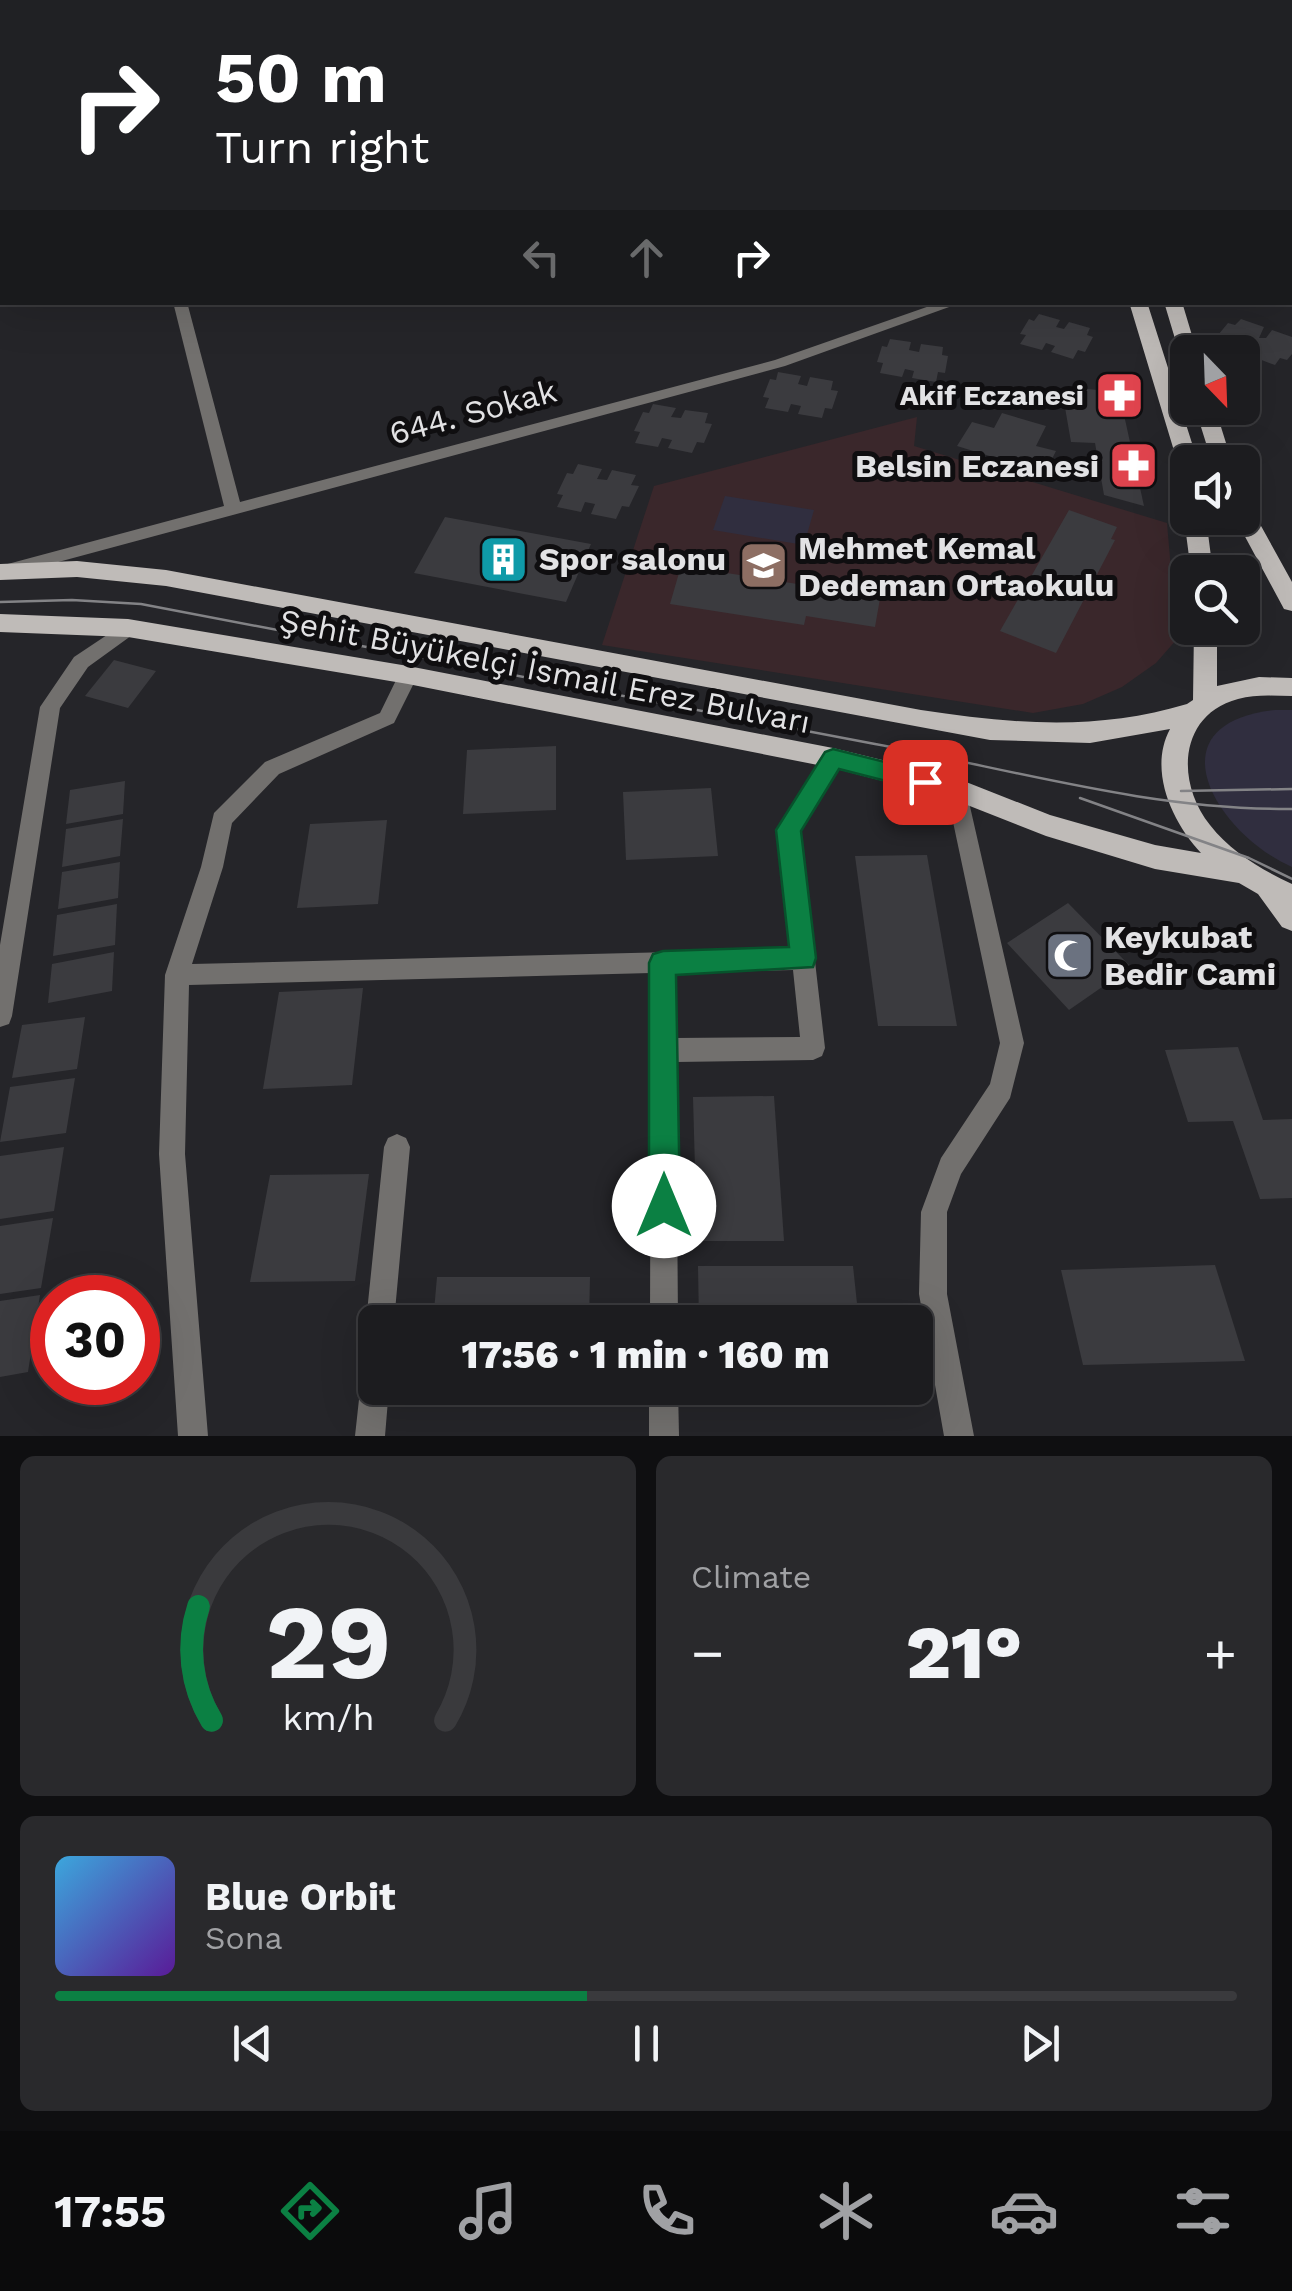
<!DOCTYPE html>
<meta charset="utf-8">
<style>
:root{--surface:#1c1c1f;--page:#29292c;--text:#f1f3f6;--muted:#a0a1a4;--line:#3a3a3d;--accent:#0b8043}
body{margin:0;font-family:"Work Sans",sans-serif;background:var(--page);color:var(--text);height:100vh;display:flex;flex-direction:column;font-size:38px;white-space:nowrap}
*{box-sizing:border-box;margin:0}
p{font-size:32px;color:var(--muted)}
.icon{flex:none;width:55px;height:55px;fill:none;stroke:currentColor;stroke-width:2;stroke-linecap:round;stroke-linejoin:round}
.map{position:relative;height:1436px;overflow:hidden}
.side{display:flex;flex-direction:column;gap:20px;padding:20px;background:#0f0f11;flex:1}
.side>*{flex:none}
.banner{position:absolute;left:0px;top:0px;width:1292px;height:305px;box-shadow:0 10px 40px #0002,0 0 0 2px var(--line);background:#202124;color:#fff;overflow:hidden}
.needle{width:65px;rotate:157deg}
.controls{position:absolute;left:1170px;top:335px;display:grid;gap:20px}
.controls a{display:grid;place-items:center;width:90px;height:90px;border-radius:15px;background:var(--surface);box-shadow:0 10px 40px #0002,0 0 0 2px var(--line);font-size:50px}
.speed{position:absolute;left:30px;top:1275px;display:flex;gap:20px;font-size:50px;font-weight:700;text-align:center}
.speed>*{display:grid;place-content:center;width:130px;height:130px;border-radius:50%;background:var(--surface);box-shadow:0 10px 40px #0002,0 0 0 2px var(--line);line-height:1}
.speed .limit{border:15px solid #d22;background:#fff;color:#111}
.pin{position:absolute;display:grid;place-items:center;width:85px;height:85px;color:#fff;margin:-42px;border-radius:20px;box-shadow:0 5px 15px #0006}
.me{position:absolute;width:110px;margin:-55px;rotate:0deg;stroke-linejoin:round;filter:drop-shadow(0 0 8px #0008)}
.turn{display:flex;align-items:center;gap:35px;height:210px;padding:0 50px;font-size:45px}
.turn .icon{width:130px;height:130px;stroke-width:2.5}
.turn b{display:block;font-size:70px;line-height:85px}
.lanes{display:flex;align-items:center;height:95px;padding:0 50px;background:#0003;justify-content:center;gap:50px;direction:ltr}
.lanes .off{opacity:.35}
.big{font-size:75px;font-weight:800;line-height:1.1}
.side .card{flex:1;display:flex;flex-direction:column;justify-content:center;gap:15px;min-width:0;padding:0 35px;border-radius:15px;background:var(--page)}
.side .dial{align-items:center;gap:0}
.dial svg{height:260px;overflow:visible;fill:none;stroke:var(--line);stroke-width:7;stroke-linecap:round;text-anchor:middle}
.dial text{fill:var(--text);stroke:none}
.song{display:flex;align-items:center;gap:30px}
.cover{width:120px;height:120px;border-radius:15px;background:linear-gradient(135deg,hsl(200 70% 55%),hsl(270 70% 35%))}
.played{height:10px;border-radius:5px;background:linear-gradient(90deg,var(--accent) 45%,var(--line) 45%)}
.keys{display:flex;justify-content:space-around;direction:ltr}
.heat{display:flex;justify-content:space-between;align-items:center;font-size:55px;direction:ltr}
.side .tiles{flex:1;display:grid;gap:20px;grid-template-columns:1fr 1fr}
.card:last-child{grid-column:span 2}
.trip{position:absolute;left:358px;top:1305px;width:575px;height:100px;border-radius:15px;background:var(--surface);box-shadow:0 10px 40px #0002,0 0 0 2px var(--line);font-weight:800;line-height:100px;text-align:center}
.menu{display:flex;height:160px;justify-content:space-around;align-items:center;background:#0b0b0c;color:var(--muted)}
.menu .icon{width:70px;height:70px}
.menu .current{color:var(--accent)}
.menu b{font-size:45px;color:var(--text)}
.map>svg:first-child{display:block}
.education{fill:#3a272b}
.green{fill:#302e3f}
.building{fill:#3b3b3f}
.lines{fill:none;stroke-linecap:round;stroke-linejoin:round}
.street{fill:#72706e;fill-rule:evenodd}
.primary{fill:#bfbbb8;fill-rule:evenodd}
.tram{stroke:#838386;stroke-width:2.5}
.route{fill:#0b8043;stroke:#07532c;stroke-width:2.5}
.labels{text-anchor:middle;stroke-width:10;stroke-linejoin:round;paint-order:stroke}
.far-poi-label{font-size:28px;font-weight:bold;fill:#e2e2e4;stroke:#0f0e10;text-anchor:end}
.street-label{font-size:32px;fill:#e2e2e4;stroke:#0f0e10}
.poi-label{font-size:32px;font-weight:bold;fill:#e2e2e4;stroke:#0f0e10;text-anchor:start}
</style>
<div class="map">
<svg width="1292" height="1436" viewBox="0 0 1292 1436">
<rect width="100%" height="100%" fill="#252529"/>
<path class="education" d="M917 417 914 446 1167 523 1177 639 1156 663 1122 687 1083 704 1033 713 602 645 654 486Z"/>
<g class="green">
<path d="M725 496 814 510 804 545 713 530Z"/>
<path d="M1275 710H1292V867C1217 834 1149 724 1275 710Z"/>
</g>
<g class="building">
<path d="M1039 314 1060 320 1056 327 1064 329 1069 322 1090 328 1087 335 1093 337 1085 352 1078 350 1073 359 1051 352 1055 346 1046 343 1042 350 1020 344 1026 335 1020 334 1029 319 1034 321Z"/>
<path d="M1241 319 1264 327 1259 338H1266L1272 330 1292 337V354L1287 360 1280 358 1275 365 1251 356 1257 348 1254 344 1243 352 1219 344 1225 338 1218 335 1228 323 1235 325Z"/>
<path d="M890 339 911 342 909 350 919 352 921 344 943 347 942 355 948 356 945 373 938 372 936 382 912 378 914 371 905 369 902 377 880 373 883 363 877 362 882 346 887 347Z"/>
<path d="M778 372 801 376 798 384 807 386 810 377 833 381 831 390 838 391 832 409 825 408 822 418 798 414 801 406 791 404 788 412 765 408 769 398 763 397 770 379 776 380Z"/>
<path d="M1087 389 1119 392 1144 506 1104 495 1095 443 1071 442 1063 396Z"/>
<path d="M653 404 676 408 671 417 681 418 685 410 708 413 705 423 712 424 704 443 697 442 692 453 668 448 672 440 662 438 658 447 635 443 640 432 634 431 643 412 649 413Z"/>
<path d="M1002 413 1046 426 1036 446 1056 451 1045 473 957 446 972 422 994 428Z"/>
<path d="M578 464 602 469 597 479 607 480 612 470 636 475 631 485 639 486 629 507 622 506 616 519 591 514 595 504 585 502 581 512 557 507 563 495 557 494 567 473 573 474Z"/>
<path d="M1069 510 1117 527 1111 539 1115 540 1056 653 1000 631Z"/>
<path d="M445 517 591 544 566 602 414 573Z"/>
<path d="M681 566 804 585 806 575 882 587 875 627 806 616 804 625 670 604Z"/>
<path d="M114 660 156 671 128 708 85 696Z"/>
<path d="M556 746V810L463 814 467 750Z"/>
<path d="M125 781 123 814 66 824 70 790Z"/>
<path d="M711 788 718 856 626 860 623 792Z"/>
<path d="M123 819 120 856 62 867 66 829Z"/>
<path d="M387 820 378 904 297 908 310 824Z"/>
<path d="M927 855 957 1026H878L855 856Z"/>
<path d="M120 862 118 898 58 909 62 872Z"/>
<path d="M1068 903 1131 967 1069 1010 1007 943Z"/>
<path d="M117 904 115 945 53 956 57 915Z"/>
<path d="M114 952 112 991 48 1003 52 964Z"/>
<path d="M363 988 352 1085 263 1089 279 992Z"/>
<path d="M85 1017 77 1069 12 1078 22 1025Z"/>
<path d="M1238 1047 1263 1120 1292 1119V1198L1260 1199 1233 1121 1188 1122 1165 1050Z"/>
<path d="M75 1078 66 1133 0 1142 10 1087Z"/>
<path d="M774 1096 784 1241H697L693 1097Z"/>
<path d="M64 1147 54 1211 0 1219V1156Z"/>
<path d="M369 1174 355 1281 250 1282 270 1175Z"/>
<path d="M53 1218 41 1288 0 1294V1226Z"/>
<path d="M1215 1265 1245 1361 1083 1365 1061 1270Z"/>
<path d="M698 1266H853L859 1322H699Z"/>
<path d="M437 1277H590L589 1322H433Z"/>
<path d="M40 1295 28 1372 0 1377V1301Z"/>
</g>
<g class="lines">
<g class="street">
<path d="M929 0H958L959 2H932Z"/>
<rect x="1290" y="34" width="2" height="6"/>
<rect x="0" y="87" width="2" height="6"/>
<rect x="1290" y="193" width="2" height="8"/>
<path d="M173 302H187L240 502 775 360 941 302H963L785 366 10 575 4 573 1 569 4 565 224 506Z"/>
<path d="M128 621 137 628 135 633 88 667 60 708 12 1016 9 1024 0 1027V945L40 707 74 657Z"/>
<path d="M408 668 418 675 394 723 279 774 232 823 223 867 192 964 791 949 778 830 826 752H840L843 758 800 831 825 1048 822 1056 813 1060 676 1062 678 1322H650L651 973 189 985 185 1154 208 1436H178L159 1154 165 975 201 867 214 813 265 762 380 713 401 670ZM793 970 800 1037 675 1038V973Z"/>
<path d="M956 780 963 783 966 789 1024 1043 1010 1098 961 1174 947 1212V1294L974 1436H944L919 1294 921 1212 941 1158 990 1084 1000 1043 946 789 949 783Z"/>
<path d="M397 1134 406 1138 410 1147 394 1322H375V1334L370 1332 366 1322 384 1147 388 1138Z"/>
<path d="M375 1367V1388H389L385 1436H355L361 1381 365 1371Z"/>
<path d="M649 1388H678L679 1436H649Z"/>
</g>
<g class="primary">
<path d="M0 0H23L0 5Z"/>
<rect x="138" y="0" width="12" height="2"/>
<path d="M435 0H555L434 2Z"/>
<path d="M1036 0H1048L1049 2H1037Z"/>
<rect x="1084" y="0" width="12" height="2"/>
<path d="M1129 302H1147L1198 462H1188V471L1178 464Z"/>
<path d="M1164 302H1182L1197 352H1188V358L1179 352Z"/>
<path d="M1195 408H1215L1232 462H1212Z"/>
<path d="M1242 504 1250 506 1292 582V611L1284 609 1235 518H1242Z"/>
<path d="M1187 513 1188 518H1206L1213 572H1191L1184 518Z"/>
<path d="M77 561 166 570 921 710C1012 724 1098 731 1187 704L1193 700 1194 628H1217V686L1259 677 1292 678V696C1274 696 1256 694 1238 699 1178 715 1176 783 1210 825 1231 852 1262 870 1292 884V931L1282 927 1258 894 1239 883 1155 869 1046 836 952 799 833 768 408 684 128 637 0 632V614L128 619 408 666 833 748 956 778 1050 815 1155 845 1201 853C1172 822 1148 770 1170 729L1090 743 990 740 166 586 77 577 0 580V564Z"/>
</g>
<g class="tram">
<path d="M0 602 72 600 141 604C386 651 631 697 875 744 1015 770 1149 810 1292 809"/>
<path d="M1181 791 1292 789"/>
<path d="M1080 798 1249 858 1292 879"/>
</g>
</g>
<path class="route" d="M833 749 925 772 933 775 937 782 933 788 925 791 839 769 801 831 816 958 813 967 676 975 680 1206 675 1216 664 1221 654 1216 649 1206V963L653 954 663 951 789 947 776 830 825 752Z"/>
<defs>
<symbol id="pharmacy-square" viewBox="-11 -11 22 22"><rect x="-9" y="-9" width="18" height="18" rx="4" fill="#e0444e" stroke="#0f0e10"/><path d="M-2-6h4v4h4v4h-4v4h-4v-4h-4v-4h4Z" fill="#fff"/></symbol>
<symbol id="building-square" viewBox="-11 -11 22 22"><rect x="-9" y="-9" width="18" height="18" rx="4" fill="#0f9aa8" stroke="#0f0e10"/><path d="M-4-6H4V6H1V3H-1V6H-4ZM-2.5-4.3h1.7v1.8h-1.7ZM.8-4.3h1.7v1.8H.8ZM-2.5-1h1.7V.8h-1.7ZM.8-1h1.7V.8H.8Z" fill="#fff"/></symbol>
<symbol id="school-square" viewBox="-11 -11 22 22"><rect x="-9" y="-9" width="18" height="18" rx="4" fill="#8d6e63" stroke="#0f0e10"/><path d="M0-5L7-2L0 1L-7-2ZM-4 1L0 2.5L4 1V4Q0 6-4 4Z" fill="#fff"/></symbol>
<symbol id="mosque-square" viewBox="-11 -11 22 22"><rect x="-9" y="-9" width="18" height="18" rx="4" fill="#6b7280" stroke="#0f0e10"/><path d="M3.5-4.9A6 6 0 1 0 3.5 4.9A5 5 0 1 1 3.5-4.9Z" fill="#fff"/></symbol>
</defs>
<g fill-rule="evenodd">
<use href="#pharmacy-square" x="1092" y="368" width="55" height="55"/>
<use href="#pharmacy-square" x="1106" y="438" width="55" height="55"/>
<use href="#building-square" x="476" y="532" width="55" height="55"/>
<use href="#school-square" x="736" y="538" width="55" height="55"/>
<use href="#mosque-square" x="1042" y="928" width="55" height="55"/>
</g>
<g class="labels">
<g class="far-poi-label">
<text x="1084" y="405">Akif Eczanesi</text>
</g>
<g class="street-label">
<text transform="translate(473 412) rotate(-15)" y="11">644. Sokak</text>
<text transform="translate(545 671) rotate(11)" y="11">Şehit Büyükelçi İsmail Erez Bulvarı</text>
</g>
<g class="poi-label">
<text x="1099" y="477" text-anchor="end">Belsin Eczanesi</text>
<text x="798" y="559">Mehmet Kemal<tspan x="798" dy="37">Dedeman Ortaokulu</tspan></text>
<text x="539" y="570">Spor salonu</text>
<text x="1104" y="948">Keykubat<tspan x="1104" dy="37">Bedir Cami</tspan></text>
</g>
</g>
</svg>
<div class="controls">
<a><svg class="needle" viewBox="-14 -14 28 28"><path d="M0-13l5 13h-10z" fill="#e53935"/><path d="M0 13l5-13h-10z" fill="#a0a1a4"/></svg></a>
<a><svg class="icon" aria-label="sound" viewBox="0 0 24 24"><path d="M4 9h4l5-4v14l-5-4H4zM17 9q2 3 0 6"/></svg></a>
<a><svg class="icon" aria-label="search" viewBox="0 0 24 24"><circle cx="10" cy="10" r="6"/><path d="M15 15l6 6"/></svg></a>
</div>
<div class="speed"><div class="limit">30</div></div>
<div class="pin" style="left:925px;top:782px;background:#d93025"><svg class="icon" aria-label="arrive" viewBox="0 0 24 24"><path d="M6 21V4h12l-3 4 3 4H6"/></svg></div>
<svg class="me" style="left:664px;top:1206px" viewBox="-20 -20 40 40"><circle r="19" fill="#fff"/><path d="M0-13L10 11 0 6-10 11z" fill="#0b8043"/></svg>
<div class="trip">17:56 · 1 min · 160 m</div>
<div class="banner">
<div class="turn"><svg class="icon" aria-label="right" viewBox="0 0 24 24"><path d="M7 20v-9h11M14 6l5 5-5 5"/></svg><div><b>50 m</b>Turn right</div></div>
<div class="lanes"><svg class="icon off" aria-label="left" viewBox="0 0 24 24"><path d="M17 20v-9H6M10 6l-5 5 5 5"/></svg><svg class="icon off" aria-label="ahead" viewBox="0 0 24 24"><path d="M12 20V5M6 11l6-6 6 6"/></svg><svg class="icon" aria-label="right" viewBox="0 0 24 24"><path d="M7 20v-9h11M14 6l5 5-5 5"/></svg></div>
</div>
</div>
<section class="side">
<div class="tiles">
<div class="card dial"><svg viewBox="0 0 100 80">
<path d="M14 69A42 42 0 1 1 86 69"/>
<path d="M14 69A42 42 0 0 1 10 34" stroke="#0b8043"/>
<text x="50" y="56" font-size="32" font-weight="700">29</text>
<text x="50" y="72" font-size="11">km/h</text>
</svg></div>
<div class="card"><p>Climate</p>
<div class="heat"><a>−</a><b class="big">21°</b><a>+</a></div>
</div>
<div class="card">
<div class="song"><i class="cover"></i><div><b>Blue Orbit</b><p>Sona</p></div></div>
<div class="played"></div>
<div class="keys"><svg class="icon" aria-label="previous" viewBox="0 0 24 24"><path d="M18 5L8 12l10 7zM5 5v14"/></svg><svg class="icon" aria-label="pause" viewBox="0 0 24 24"><path d="M8 5v14M16 5v14"/></svg><svg class="icon" aria-label="next" viewBox="0 0 24 24"><path d="M6 5l10 7-10 7zM19 5v14"/></svg></div>
</div>
</div>
</section>
<nav class="menu">
<b>17:55</b>
<svg class="icon current" aria-label="directions" viewBox="0 0 24 24"><path d="M12 3l9 9-9 9-9-9zM9 14v-3h6M13 9l2 2-2 2"/></svg>
<svg class="icon" aria-label="music" viewBox="0 0 24 24"><path d="M9 18V5l10-2v13"/><circle cx="6" cy="18" r="3"/><circle cx="16" cy="16" r="3"/></svg>
<svg class="icon" aria-label="phone" viewBox="0 0 24 24"><path d="M5 4h4l2 5-3 2q2 4 5 5l2-3 5 2v4C11 20 4 13 5 4z"/></svg>
<svg class="icon" aria-label="climate" viewBox="0 0 24 24"><path d="M12 3v18M4 7l16 10M4 17L20 7"/></svg>
<svg class="icon" aria-label="car" viewBox="0 0 24 24"><path d="M5 17H2v-5l4-1 3-4h7l3 4 3 1v5h-3M9 17h6M6 11h13"/><circle cx="7" cy="17" r="2"/><circle cx="17" cy="17" r="2"/></svg>
<svg class="icon" aria-label="filters" viewBox="0 0 24 24"><path d="M4 7h16M4 17h16"/><circle cx="9" cy="7" r="2"/><circle cx="15" cy="17" r="2"/></svg>
</nav>
